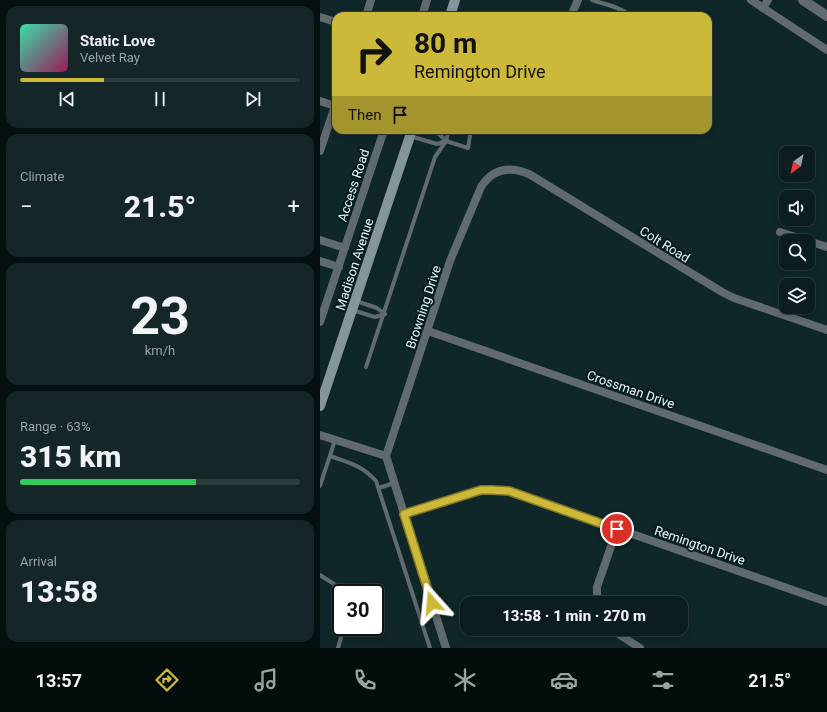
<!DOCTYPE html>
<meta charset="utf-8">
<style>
:root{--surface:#0b1d1e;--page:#142627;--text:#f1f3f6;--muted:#9aa2a4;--line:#2b3b3c;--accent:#ccb939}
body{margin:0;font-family:Roboto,sans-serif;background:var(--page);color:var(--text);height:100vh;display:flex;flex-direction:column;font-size:15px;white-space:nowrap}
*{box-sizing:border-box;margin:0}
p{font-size:13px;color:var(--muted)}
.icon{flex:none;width:22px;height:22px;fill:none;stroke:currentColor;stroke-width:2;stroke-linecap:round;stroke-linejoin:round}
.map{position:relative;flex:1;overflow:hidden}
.side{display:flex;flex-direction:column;gap:6px;padding:6px;background:#061010;width:320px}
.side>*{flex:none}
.top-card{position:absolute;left:12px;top:12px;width:380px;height:122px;border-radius:12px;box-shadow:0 2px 6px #0003,0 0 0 1px var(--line);background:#ccb939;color:#111;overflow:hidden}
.needle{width:26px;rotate:213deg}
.buttons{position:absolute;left:459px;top:146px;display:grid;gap:8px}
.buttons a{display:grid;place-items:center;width:36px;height:36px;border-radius:8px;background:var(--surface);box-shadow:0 2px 6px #0003,0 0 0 1px var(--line);font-size:20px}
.speed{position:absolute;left:12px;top:584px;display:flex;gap:8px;font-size:20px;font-weight:700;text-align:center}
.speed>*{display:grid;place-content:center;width:52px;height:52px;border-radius:50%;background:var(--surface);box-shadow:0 2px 6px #0003,0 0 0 1px var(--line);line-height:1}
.speed .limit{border:2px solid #111;border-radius:6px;background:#fff;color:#111}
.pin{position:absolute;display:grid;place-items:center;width:34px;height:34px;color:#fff;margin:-17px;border:2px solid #fff;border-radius:50%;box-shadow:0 1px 4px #0007}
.me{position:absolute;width:44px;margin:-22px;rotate:342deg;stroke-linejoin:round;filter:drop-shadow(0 0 3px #0008)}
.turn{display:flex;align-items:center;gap:14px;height:84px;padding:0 16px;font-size:18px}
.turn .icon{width:52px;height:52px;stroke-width:2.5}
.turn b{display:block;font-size:28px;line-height:34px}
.then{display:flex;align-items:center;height:38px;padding:0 16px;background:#0003;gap:8px;font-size:15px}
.big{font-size:30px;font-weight:800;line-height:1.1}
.side .tile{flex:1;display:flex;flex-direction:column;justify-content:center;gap:6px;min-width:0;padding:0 14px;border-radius:12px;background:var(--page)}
.side .dial{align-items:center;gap:0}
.dial b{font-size:52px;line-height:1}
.song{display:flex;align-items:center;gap:12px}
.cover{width:48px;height:48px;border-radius:6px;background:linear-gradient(135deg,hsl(160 70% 55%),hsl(330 70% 35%))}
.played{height:4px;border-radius:2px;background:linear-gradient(90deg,var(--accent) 30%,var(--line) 30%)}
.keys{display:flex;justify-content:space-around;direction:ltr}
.heat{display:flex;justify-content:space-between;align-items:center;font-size:22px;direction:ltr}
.charge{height:6px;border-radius:3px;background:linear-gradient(90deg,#34c759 63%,var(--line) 0)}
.trip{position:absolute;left:140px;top:596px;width:228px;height:40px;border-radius:12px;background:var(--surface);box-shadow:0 2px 6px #0003,0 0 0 1px var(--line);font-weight:800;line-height:40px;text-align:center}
.menu{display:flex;height:64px;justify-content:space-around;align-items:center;background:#040c0c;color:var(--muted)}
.menu .icon{width:28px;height:28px}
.menu .current{color:var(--accent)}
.menu b{font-size:18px;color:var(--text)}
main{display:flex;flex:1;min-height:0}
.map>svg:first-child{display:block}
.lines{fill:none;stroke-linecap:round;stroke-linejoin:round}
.service{stroke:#616b6f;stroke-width:4}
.minor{stroke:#616b6f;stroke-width:8}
.tertiary{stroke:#616b6f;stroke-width:10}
.secondary{stroke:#85959b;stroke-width:10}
.route-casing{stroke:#857825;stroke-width:10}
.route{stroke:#ccb939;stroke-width:7}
.labels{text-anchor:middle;stroke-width:4;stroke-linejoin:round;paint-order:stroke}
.street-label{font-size:13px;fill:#e9f7f8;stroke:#051d1f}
</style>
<main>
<section class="side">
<div class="tile">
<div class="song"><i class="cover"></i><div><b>Static Love</b><p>Velvet Ray</p></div></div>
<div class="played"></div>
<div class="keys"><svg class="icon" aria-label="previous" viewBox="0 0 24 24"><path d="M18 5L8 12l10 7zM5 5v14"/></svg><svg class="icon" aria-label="pause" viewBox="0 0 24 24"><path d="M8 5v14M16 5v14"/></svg><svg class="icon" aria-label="next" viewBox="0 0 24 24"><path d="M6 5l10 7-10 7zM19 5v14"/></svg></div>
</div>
<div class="tile"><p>Climate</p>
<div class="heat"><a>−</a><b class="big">21.5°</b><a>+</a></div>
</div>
<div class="tile dial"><b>23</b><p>km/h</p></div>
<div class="tile"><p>Range · 63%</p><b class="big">315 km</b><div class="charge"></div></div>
<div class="tile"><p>Arrival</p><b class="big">13:58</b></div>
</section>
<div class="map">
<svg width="507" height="648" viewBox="0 0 507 648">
<rect width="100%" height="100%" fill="#0f2728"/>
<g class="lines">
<g class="service">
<path d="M272 0C284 4 301 7 311 16"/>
<path d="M90 136 117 144 126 141 119 134 108 130"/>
<path d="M126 141 148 148 151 130"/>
<path d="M36 301 57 308 65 314"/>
<path d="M32 310 55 317 65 314"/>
<path d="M46 367 115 157 126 141 129 130"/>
<path d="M10 456C30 463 41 465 56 481L110 648"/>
<path d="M0 486 15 440"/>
<path d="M59 488 74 483"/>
<path d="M0 575 28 593"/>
<path d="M18 648 24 627"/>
</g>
<g class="minor">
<path d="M431 0 507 50"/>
<path d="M443 8 448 0"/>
<path d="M46 16 51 0"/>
<path d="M102 16 107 0"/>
<path d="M251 16 258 0"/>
<path d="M0 17 16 22"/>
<path d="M0 101 15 106"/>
<path d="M0 151 16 103"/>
<path d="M460 232 488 241"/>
<path d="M0 240 25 248"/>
<path d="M488 241 507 247"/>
<path d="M0 261 19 267"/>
<path d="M0 322 64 130"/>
<path d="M108 331 507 470"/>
<path d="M0 435 66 456 126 648"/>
<path d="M66 456 130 261 161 187C173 168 190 166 209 174L402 292 414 298 507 330"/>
<path d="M84 514 161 490H172L189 491 507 602"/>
<path d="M277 603V587L297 529"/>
<path d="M291 629 320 648"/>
</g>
<path class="tertiary" d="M483 0 507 16"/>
<g class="secondary">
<path d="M130 16 135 0"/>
<path d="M0 406 92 130"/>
</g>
</g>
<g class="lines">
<defs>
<path id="route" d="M112 603 84 514 161 490H172L189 491 297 529"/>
</defs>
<use href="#route" class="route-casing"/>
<use href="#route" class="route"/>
</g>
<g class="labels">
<g class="street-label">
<text transform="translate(33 185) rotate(-72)" y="5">Access Road</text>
<text transform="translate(345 244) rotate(32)" y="5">Colt Road</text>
<text transform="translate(34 264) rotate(-72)" y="5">Madison Avenue</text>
<text transform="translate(103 307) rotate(-72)" y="5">Browning Drive</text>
<text transform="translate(311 389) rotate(19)" y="5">Crossman Drive</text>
<text transform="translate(380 545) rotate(19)" y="5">Remington Drive</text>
</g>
</g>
</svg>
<div class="buttons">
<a><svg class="needle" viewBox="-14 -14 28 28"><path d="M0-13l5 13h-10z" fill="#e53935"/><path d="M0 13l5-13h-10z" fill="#9aa2a4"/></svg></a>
<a><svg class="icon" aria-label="sound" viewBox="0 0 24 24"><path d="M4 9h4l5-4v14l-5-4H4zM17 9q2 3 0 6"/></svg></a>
<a><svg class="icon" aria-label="search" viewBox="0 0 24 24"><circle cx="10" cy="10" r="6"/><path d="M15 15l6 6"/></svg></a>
<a><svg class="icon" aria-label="layers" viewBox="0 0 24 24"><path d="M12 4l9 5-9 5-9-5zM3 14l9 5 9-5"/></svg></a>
</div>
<div class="speed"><div class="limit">30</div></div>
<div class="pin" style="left:297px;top:529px;background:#d93025"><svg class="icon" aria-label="arrive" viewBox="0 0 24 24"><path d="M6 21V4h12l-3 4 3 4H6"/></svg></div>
<svg class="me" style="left:112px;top:603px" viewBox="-20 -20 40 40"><path d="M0-17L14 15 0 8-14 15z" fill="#ccb939" stroke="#fff" stroke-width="4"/></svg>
<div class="trip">13:58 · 1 min · 270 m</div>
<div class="top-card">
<div class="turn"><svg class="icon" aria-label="right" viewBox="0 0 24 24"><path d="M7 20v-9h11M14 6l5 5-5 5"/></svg><div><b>80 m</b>Remington Drive</div></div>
<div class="then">Then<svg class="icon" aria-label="arrive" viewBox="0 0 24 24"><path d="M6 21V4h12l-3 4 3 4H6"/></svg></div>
</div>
</div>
</main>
<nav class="menu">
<b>13:57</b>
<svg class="icon current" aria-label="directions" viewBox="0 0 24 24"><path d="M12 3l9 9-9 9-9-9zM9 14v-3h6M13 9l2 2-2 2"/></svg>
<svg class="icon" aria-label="music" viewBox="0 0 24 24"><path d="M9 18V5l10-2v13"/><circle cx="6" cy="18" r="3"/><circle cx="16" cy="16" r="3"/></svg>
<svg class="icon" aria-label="phone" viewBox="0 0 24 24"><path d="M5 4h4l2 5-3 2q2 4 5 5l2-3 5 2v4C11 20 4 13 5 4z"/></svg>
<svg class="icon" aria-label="climate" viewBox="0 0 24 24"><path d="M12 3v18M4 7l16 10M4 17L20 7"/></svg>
<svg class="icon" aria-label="car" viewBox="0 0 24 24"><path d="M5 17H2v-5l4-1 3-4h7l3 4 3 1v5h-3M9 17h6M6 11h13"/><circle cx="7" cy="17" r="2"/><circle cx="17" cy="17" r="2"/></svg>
<svg class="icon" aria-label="filters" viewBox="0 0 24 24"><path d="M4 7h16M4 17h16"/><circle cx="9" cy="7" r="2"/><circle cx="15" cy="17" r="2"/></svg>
<b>21.5°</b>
</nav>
